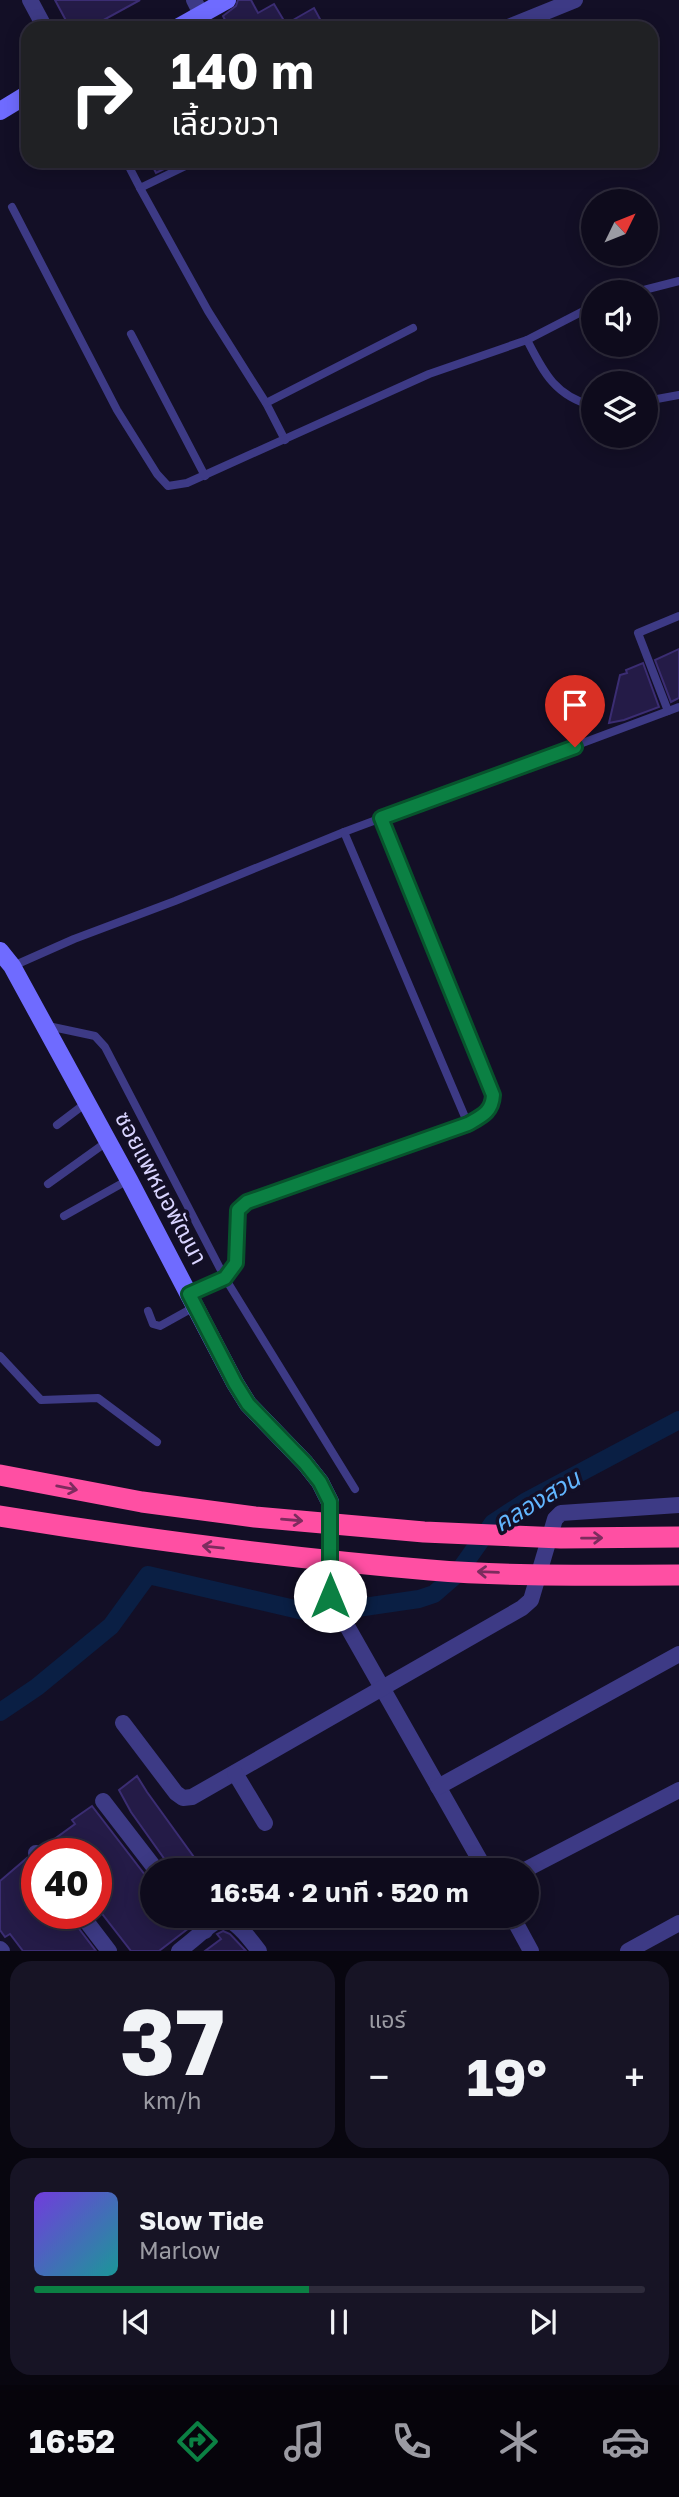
<!DOCTYPE html>
<html lang="th">
<meta charset="utf-8">
<style>
:root{--surface:#0e0b1c;--page:#171425;--text:#f1f3f6;--muted:#9b9ba3;--line:#2e2b3b;--accent:#0b8043}
body{margin:0;font-family:"Golos Text","Noto Sans Thai",sans-serif;background:var(--page);color:var(--text);height:100vh;display:flex;flex-direction:column;font-size:26px;white-space:nowrap}
*{box-sizing:border-box;margin:0}
p{font-size:23px;color:var(--muted)}
.icon{flex:none;width:38px;height:38px;fill:none;stroke:currentColor;stroke-width:2;stroke-linecap:round;stroke-linejoin:round}
.map{position:relative;height:1951px;overflow:hidden}
.sheet{display:flex;flex-direction:column;gap:10px;padding:10px;background:#08060f;flex:1}
.sheet>*{flex:none}
.guide{position:absolute;left:21px;top:21px;width:637px;height:147px;border-radius:21px;box-shadow:0 4px 18px #0003,0 0 0 2px var(--line);background:#202124;color:#fff;overflow:hidden}
.needle{width:46px;rotate:47deg}
.tools{position:absolute;left:581px;top:189px;display:grid;gap:14px}
.tools a{display:grid;place-items:center;width:77px;height:77px;border-radius:50%;background:var(--surface);box-shadow:0 4px 18px #0003,0 0 0 2px var(--line);font-size:35px}
.speed{position:absolute;left:21px;top:1838px;display:flex;gap:14px;font-size:35px;font-weight:700;text-align:center}
.speed>*{display:grid;place-content:center;width:91px;height:91px;border-radius:50%;background:var(--surface);box-shadow:0 4px 18px #0003,0 0 0 2px var(--line);line-height:1}
.speed .limit{border:10px solid #d22;background:#fff;color:#111}
.pin{position:absolute;display:grid;place-items:center;width:60px;height:60px;color:#fff;margin:-72px -30px;border-radius:50% 50% 50% 0;rotate:-45deg;box-shadow:0 0 7px #0007}
.pin .icon{rotate:45deg}
.me{position:absolute;width:77px;margin:-38px;rotate:0deg;stroke-linejoin:round;filter:drop-shadow(0 0 5px #0008)}
.turn{display:flex;align-items:center;gap:24px;height:147px;padding:0 35px;font-size:32px}
.turn .icon{width:91px;height:91px;stroke-width:2.5}
.turn b{display:block;font-size:49px;line-height:60px}
.big{font-size:52px;font-weight:700;line-height:1.1}
.sheet .tile{flex:1;display:flex;flex-direction:column;justify-content:center;gap:10px;min-width:0;padding:0 24px;border-radius:21px;background:var(--page)}
.sheet .dial{align-items:center;gap:0}
.dial b{font-size:91px;line-height:1}
.song{display:flex;align-items:center;gap:21px}
.cover{width:84px;height:84px;border-radius:10px;background:linear-gradient(135deg,hsl(260 70% 55%),hsl(180 70% 35%))}
.played{height:7px;border-radius:4px;background:linear-gradient(90deg,var(--accent) 45%,var(--line) 45%)}
.keys{display:flex;justify-content:space-around;direction:ltr}
.heat{display:flex;justify-content:space-between;align-items:center;font-size:38px;direction:ltr}
.sheet .tiles{flex:1;display:grid;gap:10px;grid-template-columns:1fr 1fr}
.tile:last-child{grid-column:span 2}
.trip{position:absolute;left:140px;top:1858px;width:399px;height:70px;border-radius:35px;background:var(--surface);box-shadow:0 4px 18px #0003,0 0 0 2px var(--line);font-weight:700;line-height:70px;text-align:center}
.tab-bar{display:flex;height:112px;justify-content:space-around;align-items:center;background:#06040b;color:var(--muted)}
.tab-bar .icon{width:49px;height:49px}
.tab-bar .selected{color:var(--accent)}
.tab-bar b{font-size:32px;color:var(--text)}
.map>svg:first-child{display:block}
.lines{fill:none;stroke-linecap:round;stroke-linejoin:round}
.canal{stroke:#0a1f44;stroke-width:18}
.building{fill:#241b47;stroke:#3b2d73;stroke-width:2}
.lane{stroke:#3d3a85;stroke-width:8}
.street{stroke:#3d3a85;stroke-width:16}
.secondary{stroke:#6f6bff;stroke-width:18}
.highway-bridge{stroke:#ff4fa3;stroke-width:21}
.oneway{stroke:#7d2c5e}
.route-casing{stroke:#07532c;stroke-width:18}
.route{stroke:#0b8043;stroke-width:12}
.labels{text-anchor:middle;stroke-width:7;stroke-linejoin:round;paint-order:stroke}
.street-label{font-size:23px;fill:#d9d4ff;stroke:#130f26}
.water-label{font-size:24px;font-style:italic;fill:#62b6ff;stroke:#130f26}
</style>
<div class="map">
<svg width="679" height="1951" viewBox="0 0 679 1951">
<rect width="100%" height="100%" fill="#130f26"/>
<g class="lines">
<path class="canal" d="M0 1712 37 1687 111 1626 148 1575 316 1614 419 1599 434 1594 457 1574 493 1523 525 1502 679 1420"/>
</g>
<g class="building">
<path d="M55 0H140L89 28H70Z"/>
<path d="M238 0H251L258 13 274 4 286 24 314 8 320 19 304 28H229L223 16 236 6Z"/>
<path d="M150 161H181L156 173Z"/>
<path d="M679 649V698L671 702 655 660Z"/>
<path d="M643 663 659 707 624 720 609 723 620 675 627 673 626 670Z"/>
<path d="M137 1776 147 1792 204 1871H173L131 1812 119 1790Z"/>
<path d="M92 1806 152 1884V1916H183L189 1928 159 1951H131L96 1906V1853H57L49 1843 75 1824 72 1820Z"/>
<path d="M27 1858 37 1871V1913H67L96 1951H23L10 1934 5 1937 0 1930V1881Z"/>
<path d="M223 1931 230 1934 246 1951H205L221 1939 217 1934Z"/>
</g>
<g class="lines">
<g class="lane">
<path d="M126 161 140 188 196 161"/>
<path d="M140 188 208 311 266 403 285 440"/>
<path d="M12 207 117 410 157 474 168 486 187 483 429 374 527 340C544 373 555 396 593 406"/>
<path d="M636 292 679 281"/>
<path d="M131 334 205 476"/>
<path d="M527 340 593 306"/>
<path d="M646 401 679 395"/>
<path d="M266 403 413 328"/>
<path d="M668 711 638 633 679 616"/>
<path d="M344 832 468 1124"/>
<path d="M13 966 74 939 175 901 344 832 679 707"/>
<path d="M48 1026 95 1036 105 1047 225 1278 355 1489"/>
<path d="M57 1125 86 1103"/>
<path d="M48 1184 108 1141"/>
<path d="M64 1216 128 1180"/>
<path d="M189 1294 225 1278 236 1263 238 1210 247 1202 468 1124C482 1116 492 1112 493 1095L381 818"/>
<path d="M148 1311 153 1324 160 1326 196 1306"/>
<path d="M0 1356 41 1400 98 1398 157 1442"/>
</g>
<g class="street">
<path d="M30 0 45 28"/>
<path d="M194 0 201 14"/>
<path d="M506 28 575 0"/>
<path d="M330 1596 486 1871"/>
<path d="M123 1723 176 1793 183 1798 192 1797 522 1608 531 1600 555 1519 561 1513 679 1505"/>
<path d="M235 1773 265 1823"/>
<path d="M438 1787 679 1654"/>
<path d="M103 1801 157 1871"/>
<path d="M36 1853 37 1854"/>
<path d="M523 1871 679 1790"/>
<path d="M80 1913 109 1951"/>
<path d="M193 1916 205 1931"/>
<path d="M512 1916 531 1951"/>
<path d="M0 1949 2 1951"/>
<path d="M179 1951C221 1919 222 1901 259 1951"/>
<path d="M628 1951 679 1923"/>
</g>
<g class="secondary">
<path d="M177 28 227 0"/>
<path d="M0 111 28 94"/>
<path d="M0 951 12 966 129 1180 235 1383 248 1404 305 1463 320 1482 330 1502V1596"/>
</g>
<g class="highway-bridge">
<path d="M0 1475 142 1502 255 1517 424 1532 561 1538 679 1537"/>
<path d="M0 1516C142 1539 286 1558 430 1570 513 1577 596 1575 679 1575"/>
</g>
</g>
<defs><path id="oneway-shaft" d="M-6 0H5M1.5-3L5.5 0L1.5 3" fill="none" stroke-width="1.6" stroke-linecap="round" stroke-linejoin="round" transform="scale(1.75)"/></defs>
<g class="oneway">
<use href="#oneway-shaft" transform="translate(67 1488) rotate(11)"/>
<use href="#oneway-shaft" transform="translate(292 1520) rotate(5)"/>
<use href="#oneway-shaft" transform="translate(592 1538) rotate(-1)"/>
<use href="#oneway-shaft" transform="translate(213 1547) rotate(-174)"/>
<use href="#oneway-shaft" transform="translate(488 1572) rotate(-178)"/>
</g>
<g class="lines">
<defs>
<path id="route" d="M330 1596V1502L320 1482 305 1463 248 1404 235 1383 189 1294 225 1278 236 1263 238 1210 247 1202 468 1124C482 1116 492 1112 493 1095L381 818 575 747"/>
</defs>
<use href="#route" class="route-casing"/>
<use href="#route" class="route"/>
</g>
<g class="labels">
<g class="street-label">
<text transform="translate(161 1188) rotate(62)" y="8">ซอยแพหมอพัฒนา</text>
</g>
<g class="water-label">
<text transform="translate(537 1501) rotate(-31)" y="8">คลองสวน</text>
</g>
</g>
</svg>
<div class="tools">
<a><svg class="needle" viewBox="-14 -14 28 28"><path d="M0-13l5 13h-10z" fill="#e53935"/><path d="M0 13l5-13h-10z" fill="#9b9ba3"/></svg></a>
<a><svg class="icon" aria-label="sound" viewBox="0 0 24 24"><path d="M4 9h4l5-4v14l-5-4H4zM17 9q2 3 0 6"/></svg></a>
<a><svg class="icon" aria-label="layers" viewBox="0 0 24 24"><path d="M12 4l9 5-9 5-9-5zM3 14l9 5 9-5"/></svg></a>
</div>
<div class="speed"><div class="limit">40</div></div>
<div class="pin" style="left:575px;top:747px;background:#d93025"><svg class="icon" aria-label="arrive" viewBox="0 0 24 24"><path d="M6 21V4h12l-3 4 3 4H6"/></svg></div>
<svg class="me" style="left:330px;top:1596px" viewBox="-20 -20 40 40"><circle r="19" fill="#fff"/><path d="M0-13L10 11 0 6-10 11z" fill="#0b8043"/></svg>
<div class="trip">16:54 · 2 นาที · 520 m</div>
<div class="guide">
<div class="turn"><svg class="icon" aria-label="right" viewBox="0 0 24 24"><path d="M7 20v-9h11M14 6l5 5-5 5"/></svg><div><b>140 m</b>เลี้ยวขวา</div></div>
</div>
</div>
<section class="sheet">
<div class="tiles">
<div class="tile dial"><b>37</b><p>km/h</p></div>
<div class="tile"><p>แอร์</p>
<div class="heat"><a>−</a><b class="big">19°</b><a>+</a></div>
</div>
<div class="tile">
<div class="song"><i class="cover"></i><div><b>Slow Tide</b><p>Marlow</p></div></div>
<div class="played"></div>
<div class="keys"><svg class="icon" aria-label="previous" viewBox="0 0 24 24"><path d="M18 5L8 12l10 7zM5 5v14"/></svg><svg class="icon" aria-label="pause" viewBox="0 0 24 24"><path d="M8 5v14M16 5v14"/></svg><svg class="icon" aria-label="next" viewBox="0 0 24 24"><path d="M6 5l10 7-10 7zM19 5v14"/></svg></div>
</div>
</div>
</section>
<nav class="tab-bar">
<b>16:52</b>
<svg class="icon selected" aria-label="directions" viewBox="0 0 24 24"><path d="M12 3l9 9-9 9-9-9zM9 14v-3h6M13 9l2 2-2 2"/></svg>
<svg class="icon" aria-label="music" viewBox="0 0 24 24"><path d="M9 18V5l10-2v13"/><circle cx="6" cy="18" r="3"/><circle cx="16" cy="16" r="3"/></svg>
<svg class="icon" aria-label="phone" viewBox="0 0 24 24"><path d="M5 4h4l2 5-3 2q2 4 5 5l2-3 5 2v4C11 20 4 13 5 4z"/></svg>
<svg class="icon" aria-label="climate" viewBox="0 0 24 24"><path d="M12 3v18M4 7l16 10M4 17L20 7"/></svg>
<svg class="icon" aria-label="car" viewBox="0 0 24 24"><path d="M5 17H2v-5l4-1 3-4h7l3 4 3 1v5h-3M9 17h6M6 11h13"/><circle cx="7" cy="17" r="2"/><circle cx="17" cy="17" r="2"/></svg>
</nav>
